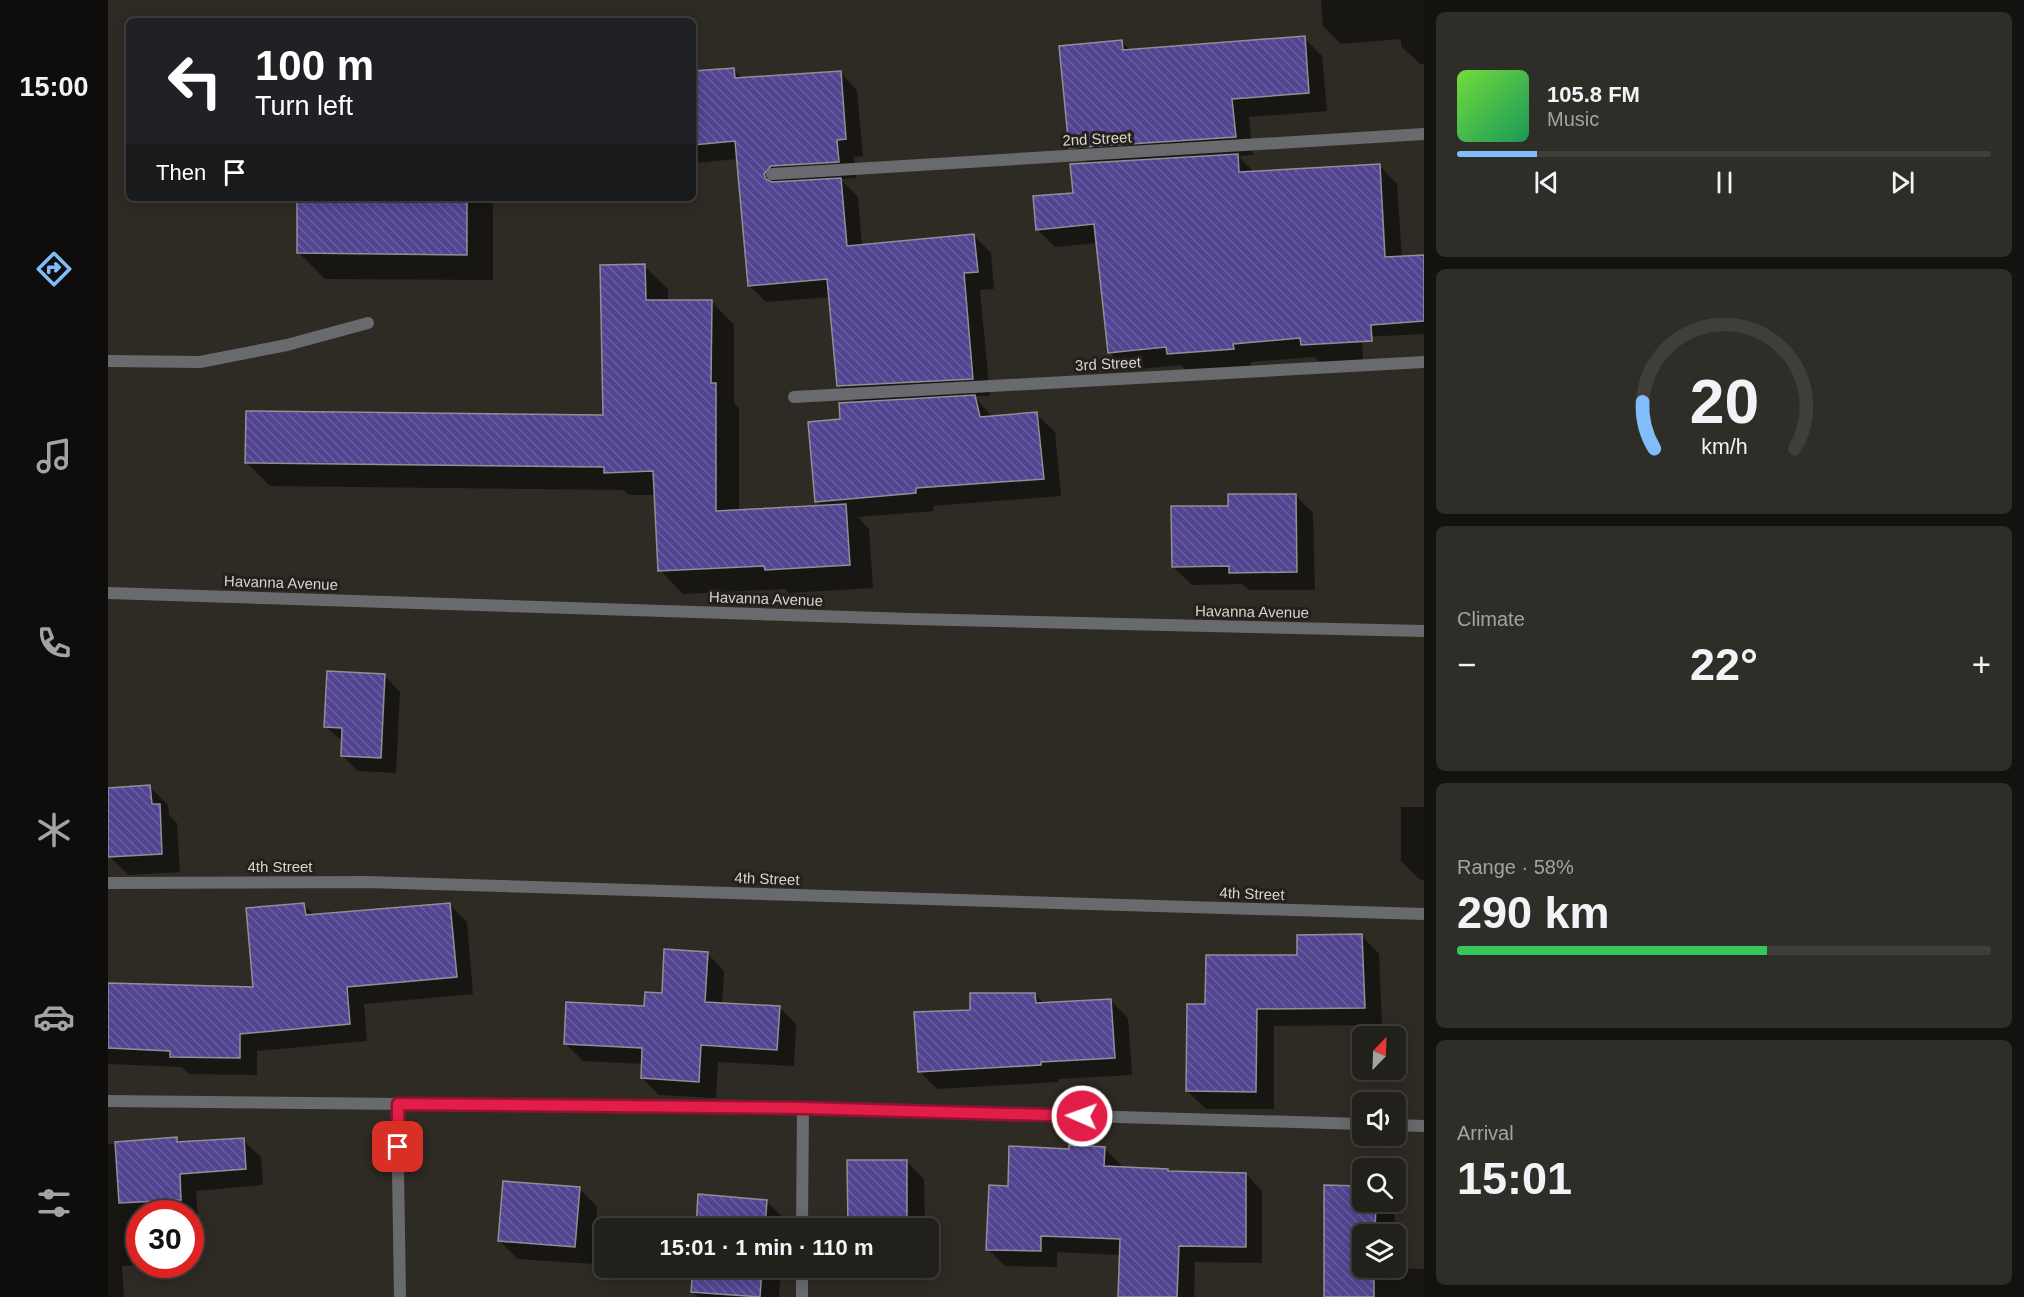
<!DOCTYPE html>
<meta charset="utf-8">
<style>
:root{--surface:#22201b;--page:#2e2d28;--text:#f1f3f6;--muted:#a2a3a3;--line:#3f3e3a;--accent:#80bdfa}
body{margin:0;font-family:Arial,sans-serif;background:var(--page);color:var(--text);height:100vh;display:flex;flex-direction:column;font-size:22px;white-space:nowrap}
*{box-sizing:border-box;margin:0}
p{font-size:20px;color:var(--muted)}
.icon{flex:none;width:33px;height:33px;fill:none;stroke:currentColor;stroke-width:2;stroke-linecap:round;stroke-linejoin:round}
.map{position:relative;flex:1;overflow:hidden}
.drawer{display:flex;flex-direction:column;gap:12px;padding:12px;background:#13120f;width:600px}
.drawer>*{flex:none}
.guide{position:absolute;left:18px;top:18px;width:570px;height:183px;border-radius:9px;box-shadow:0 3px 15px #0003,0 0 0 2px var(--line);background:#202124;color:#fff;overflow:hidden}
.needle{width:39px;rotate:23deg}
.controls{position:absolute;left:1244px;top:1026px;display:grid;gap:12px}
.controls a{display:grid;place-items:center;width:54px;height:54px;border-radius:9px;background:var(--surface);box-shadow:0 3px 15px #0003,0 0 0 2px var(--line);font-size:30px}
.speed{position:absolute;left:18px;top:1200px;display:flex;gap:12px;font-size:30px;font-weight:700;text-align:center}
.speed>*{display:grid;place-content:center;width:78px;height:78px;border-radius:50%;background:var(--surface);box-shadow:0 3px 15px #0003,0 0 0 2px var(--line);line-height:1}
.speed .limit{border:9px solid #d22;background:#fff;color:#111}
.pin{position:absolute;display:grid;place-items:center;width:51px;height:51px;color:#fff;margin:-26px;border-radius:12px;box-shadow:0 3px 9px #0006}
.me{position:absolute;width:66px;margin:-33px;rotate:272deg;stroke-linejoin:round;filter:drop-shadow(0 0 4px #0008)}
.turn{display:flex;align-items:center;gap:21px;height:126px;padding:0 30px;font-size:27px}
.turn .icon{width:78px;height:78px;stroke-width:2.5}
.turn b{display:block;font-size:42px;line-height:51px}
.then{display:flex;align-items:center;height:57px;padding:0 30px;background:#0003;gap:12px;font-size:22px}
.big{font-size:45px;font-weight:600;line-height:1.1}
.drawer .widget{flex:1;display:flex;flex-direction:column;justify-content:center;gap:9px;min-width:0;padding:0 21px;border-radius:9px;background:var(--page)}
.drawer .dial{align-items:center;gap:0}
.dial svg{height:156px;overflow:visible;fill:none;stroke:var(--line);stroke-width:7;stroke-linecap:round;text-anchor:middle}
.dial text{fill:var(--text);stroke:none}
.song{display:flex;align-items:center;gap:18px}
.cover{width:72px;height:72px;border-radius:9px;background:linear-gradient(135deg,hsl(100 70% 55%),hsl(150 70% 35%))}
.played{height:6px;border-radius:3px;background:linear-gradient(90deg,var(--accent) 15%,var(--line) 15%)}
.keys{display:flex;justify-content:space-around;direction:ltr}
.heat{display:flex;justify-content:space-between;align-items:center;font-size:33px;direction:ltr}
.charge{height:9px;border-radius:4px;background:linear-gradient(90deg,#34c759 58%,var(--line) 0)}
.trip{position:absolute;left:486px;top:1218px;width:345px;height:60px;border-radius:9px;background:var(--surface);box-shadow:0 3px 15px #0003,0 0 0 2px var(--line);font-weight:600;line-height:60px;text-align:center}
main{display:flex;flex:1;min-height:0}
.dock{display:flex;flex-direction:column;width:108px;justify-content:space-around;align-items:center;background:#0e0d0b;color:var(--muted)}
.dock .icon{width:42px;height:42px}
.dock .active{color:var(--accent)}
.dock b{font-size:27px;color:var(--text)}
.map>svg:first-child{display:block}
.shadow{fill:#0007}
.building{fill:url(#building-back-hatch);stroke:#908f97;stroke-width:1.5}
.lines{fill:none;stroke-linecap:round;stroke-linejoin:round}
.minor{stroke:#696a6d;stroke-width:12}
.route-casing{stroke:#92132f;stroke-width:15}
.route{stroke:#e11d48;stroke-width:10}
.labels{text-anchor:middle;stroke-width:6;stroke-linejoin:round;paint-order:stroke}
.street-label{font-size:15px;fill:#d7d5d1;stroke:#24201b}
</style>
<main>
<nav class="dock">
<b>15:00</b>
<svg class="icon active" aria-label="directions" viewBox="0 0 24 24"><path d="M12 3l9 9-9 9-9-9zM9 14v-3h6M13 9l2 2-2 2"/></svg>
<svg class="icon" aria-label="music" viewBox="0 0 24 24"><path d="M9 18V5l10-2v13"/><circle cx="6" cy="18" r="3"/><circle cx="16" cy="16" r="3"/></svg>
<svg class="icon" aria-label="phone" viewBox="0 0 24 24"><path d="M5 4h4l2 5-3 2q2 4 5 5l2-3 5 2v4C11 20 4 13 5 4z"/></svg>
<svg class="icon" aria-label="climate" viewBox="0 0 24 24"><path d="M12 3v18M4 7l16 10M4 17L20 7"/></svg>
<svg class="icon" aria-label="car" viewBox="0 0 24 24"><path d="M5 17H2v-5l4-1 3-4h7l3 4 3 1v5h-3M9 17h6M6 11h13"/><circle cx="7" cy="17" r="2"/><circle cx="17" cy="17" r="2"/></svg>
<svg class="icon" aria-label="filters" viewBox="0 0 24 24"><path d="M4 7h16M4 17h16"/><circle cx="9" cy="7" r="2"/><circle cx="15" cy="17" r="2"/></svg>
</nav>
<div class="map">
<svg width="1316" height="1297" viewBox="0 0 1316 1297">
<defs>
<pattern id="building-back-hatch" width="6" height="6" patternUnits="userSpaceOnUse" patternTransform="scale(1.5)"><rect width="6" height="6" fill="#524490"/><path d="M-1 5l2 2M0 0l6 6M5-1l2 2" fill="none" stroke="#6a5e9f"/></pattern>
</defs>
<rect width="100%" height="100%" fill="#2e2a24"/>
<g class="shadow">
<path d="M1213 0H1316V64H1312L1293 46V39L1233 44 1215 26Z"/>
<path d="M1196 38 1214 56 1219 111 1141 117 1145 155 1130 156 1146 172 1271 165 1289 184 1294 258 1316 256V334L1254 337 1255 360 1213 363 1206 357 1143 362V367L1079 372 1073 365 1020 370 1001 352 990 243 947 247 929 229 967 194 980 164 962 147 1013 41 1023 51Z"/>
<path d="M625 69 635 79 732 72 749 90 755 156 746 157 748 178 732 179 750 197 754 246 865 235 883 253 886 289 872 290 882 396H866L885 418 928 414 947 432 953 496 825 506 826 511 750 517 761 529 765 588 681 593 677 589 575 594 552 570 548 495H521L515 490 162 486 139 463 497 416 536 266 560 289V301H603L626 325V403L631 408V511L714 507 709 501 734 421 748 403 731 386 722 297 658 302 641 285 630 159 585 163V73Z"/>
<path d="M191 198H385V280L217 279 190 252Z"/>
<path d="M1187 495 1205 513 1207 590H1141L1134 584 1084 585 1065 567 1121 507Z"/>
<path d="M277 676 292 692 288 773 250 771 234 755 235 742 217 726Z"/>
<path d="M42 787 60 805 61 815 69 823 72 872 20 875 2 857 0 789Z"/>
<path d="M1293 807H1316V880L1311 879 1293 861Z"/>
<path d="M341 904 359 922 365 994 256 1004 259 1041 149 1051V1075L81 1074 74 1067 0 1064V984L147 988 196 905 207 916Z"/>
<path d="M1253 935 1271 954 1274 1025 1166 1026V1109H1098L1079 1091 1099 1005Z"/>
<path d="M599 953 616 971 614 1004 671 1007 688 1024 686 1066 610 1062 608 1098 551 1095 534 1078 535 1064 475 1061 458 1044 538 1008 556 995Z"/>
<path d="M927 994 937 1004 1003 1001 1020 1018 1024 1075 950 1079V1082L829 1089 811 1071Z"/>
<path d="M68 1139 73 1143 135 1140 153 1157 155 1185 88 1191 90 1217H82V1214H32V1264H36L14 1266 16 1297H0V1144Z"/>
<path d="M902 1148H996L1013 1165V1168L1062 1173 1138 1174 1154 1191V1263L1087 1262 1086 1297H1011L1012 1255 949 1252V1267L897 1266 880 1249 901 1187Z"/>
<path d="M741 1161H798L816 1179 817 1228H742Z"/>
<path d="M471 1188 489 1207 485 1264 410 1259 392 1241Z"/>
<path d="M1254 1188V1202H1282L1287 1206 1286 1234H1254V1268L1316 1269V1297H1216Z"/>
<path d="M591 1196 658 1201 676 1219V1228H589Z"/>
<path d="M586 1268H673L671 1297H590L585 1292Z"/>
</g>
<g class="building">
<path d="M1197 36 1201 93 1124 99 1128 137 961 148 951 46 1014 40 1015 50Z"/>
<path d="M626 68 627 78 733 71 738 139 729 140 731 162 663 166 656 174 658 179 664 182 733 178 739 246 866 234 870 272 856 273 865 379 729 386 719 279 640 286 627 141 585 145V71Z"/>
<path d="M1130 154 1131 172 1272 164 1277 257 1316 255V321L1263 325 1264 341 1193 345 1192 338 1125 344 1126 349 1059 354 1058 347 1000 353 986 224 928 230 925 196 965 193 962 164Z"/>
<path d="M189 198H359V255L189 253Z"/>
<path d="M537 264 538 300H604L603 383H608V511L738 504 742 565 657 570 656 566 550 571 545 471 496 473V467L137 463 138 411 495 415 492 265Z"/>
<path d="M867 395 872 417 929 412 936 479 808 488V493L707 502 700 422 732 419 731 403Z"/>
<path d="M1120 494H1188L1189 572 1121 573V566L1064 567 1063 506H1120Z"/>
<path d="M219 671 277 674 273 758 233 756 234 728 216 727Z"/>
<path d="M42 785 44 804H52L54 854 0 857V788Z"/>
<path d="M196 903 198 915 342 903 349 977 239 987 242 1024 132 1034V1058L62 1057V1051L0 1048V983L145 987 138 908Z"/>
<path d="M1254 934 1257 1008 1149 1009 1148 1092 1078 1091 1079 1004H1097L1098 955H1189V935Z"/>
<path d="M556 949 600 952 597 1002 672 1006 669 1050 593 1045 591 1082 533 1078 534 1048 456 1044 458 1002 536 1006 537 992 554 993Z"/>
<path d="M862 993H927L928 1003 1003 999 1007 1058 933 1062V1065L810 1072 806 1012 862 1010Z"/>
<path d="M69 1137V1142L136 1138 138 1169 72 1174 73 1200 11 1203 7 1142Z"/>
<path d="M961 1145 997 1147 996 1166 1060 1169V1171L1138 1173V1247L1071 1246 1069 1297H1010L1012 1239 933 1236V1251L878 1250 881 1185 900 1186 901 1146 961 1149Z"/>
<path d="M739 1160H799V1228H740Z"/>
<path d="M395 1181 472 1187 467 1247 390 1241Z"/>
<path d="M1216 1185 1254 1186V1202H1268L1267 1234H1254V1268H1266V1297H1216Z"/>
<path d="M590 1194 659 1200 657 1228H588Z"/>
<path d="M585 1268H654L652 1297 583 1292Z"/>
</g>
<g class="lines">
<g class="minor">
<path d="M664 174 1316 134"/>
<path d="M0 361 92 362 179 345 260 323"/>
<path d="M686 397 1316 362"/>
<path d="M0 593 803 619 1316 631"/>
<path d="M0 883 258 882 1316 914"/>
<path d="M0 1101 695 1108 1254 1124"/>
<path d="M289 1104 292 1297"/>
<path d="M1287 1125 1316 1126"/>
<path d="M694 1228 695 1108"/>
<path d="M694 1297V1268"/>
</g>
</g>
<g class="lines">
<defs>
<path id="route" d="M290 1147V1104L694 1108 974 1116"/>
</defs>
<use href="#route" class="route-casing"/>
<use href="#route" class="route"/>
</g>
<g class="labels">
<g class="street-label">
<text transform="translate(989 139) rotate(-3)" y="5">2nd Street</text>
<text transform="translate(1000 364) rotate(-3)" y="5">3rd Street</text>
<text transform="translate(173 583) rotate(2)" y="5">Havanna Avenue</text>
<text transform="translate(658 599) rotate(2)" y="5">Havanna Avenue</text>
<text transform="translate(1144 612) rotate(1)" y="5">Havanna Avenue</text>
<text x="172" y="872">4th Street</text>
<text transform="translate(659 879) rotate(2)" y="5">4th Street</text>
<text transform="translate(1144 894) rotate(2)" y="5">4th Street</text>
</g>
</g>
</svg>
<div class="controls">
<a><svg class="needle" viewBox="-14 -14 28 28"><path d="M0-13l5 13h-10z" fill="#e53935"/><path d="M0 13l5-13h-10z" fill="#a2a3a3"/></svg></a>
<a><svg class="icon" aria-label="sound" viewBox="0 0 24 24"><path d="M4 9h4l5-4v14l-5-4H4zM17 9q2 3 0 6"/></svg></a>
<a><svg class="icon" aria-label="search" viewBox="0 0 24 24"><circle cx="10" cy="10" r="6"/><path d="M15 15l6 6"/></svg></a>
<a><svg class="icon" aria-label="layers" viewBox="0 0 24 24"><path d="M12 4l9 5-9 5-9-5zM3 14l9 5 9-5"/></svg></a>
</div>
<div class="speed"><div class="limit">30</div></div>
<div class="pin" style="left:290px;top:1147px;background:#d93025"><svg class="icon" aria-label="arrive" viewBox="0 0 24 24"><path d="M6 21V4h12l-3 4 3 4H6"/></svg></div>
<svg class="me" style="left:974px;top:1116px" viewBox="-20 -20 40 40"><circle r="17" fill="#e11d48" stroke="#fff" stroke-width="3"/><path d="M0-11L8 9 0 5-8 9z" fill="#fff"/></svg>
<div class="trip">15:01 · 1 min · 110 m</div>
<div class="guide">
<div class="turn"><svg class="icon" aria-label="left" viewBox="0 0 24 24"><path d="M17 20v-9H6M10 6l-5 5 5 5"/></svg><div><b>100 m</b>Turn left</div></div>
<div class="then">Then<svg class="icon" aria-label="arrive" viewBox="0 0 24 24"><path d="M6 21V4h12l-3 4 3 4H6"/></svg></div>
</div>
</div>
<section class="drawer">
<div class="widget">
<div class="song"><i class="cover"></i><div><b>105.8 FM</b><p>Music</p></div></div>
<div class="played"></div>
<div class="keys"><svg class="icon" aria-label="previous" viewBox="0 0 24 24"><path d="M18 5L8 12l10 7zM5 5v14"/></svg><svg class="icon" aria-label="pause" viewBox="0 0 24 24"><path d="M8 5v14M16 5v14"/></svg><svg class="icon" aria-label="next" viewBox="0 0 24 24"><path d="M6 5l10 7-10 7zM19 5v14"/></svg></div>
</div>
<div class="widget dial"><svg viewBox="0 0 100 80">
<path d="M14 69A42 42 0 1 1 86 69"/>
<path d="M14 69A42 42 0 0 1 8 45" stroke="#80bdfa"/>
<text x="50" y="56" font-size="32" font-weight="700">20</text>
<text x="50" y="72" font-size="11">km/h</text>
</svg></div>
<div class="widget"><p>Climate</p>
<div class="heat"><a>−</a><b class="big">22°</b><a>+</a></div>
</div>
<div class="widget"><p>Range · 58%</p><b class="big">290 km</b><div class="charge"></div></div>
<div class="widget"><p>Arrival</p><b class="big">15:01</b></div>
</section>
</main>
